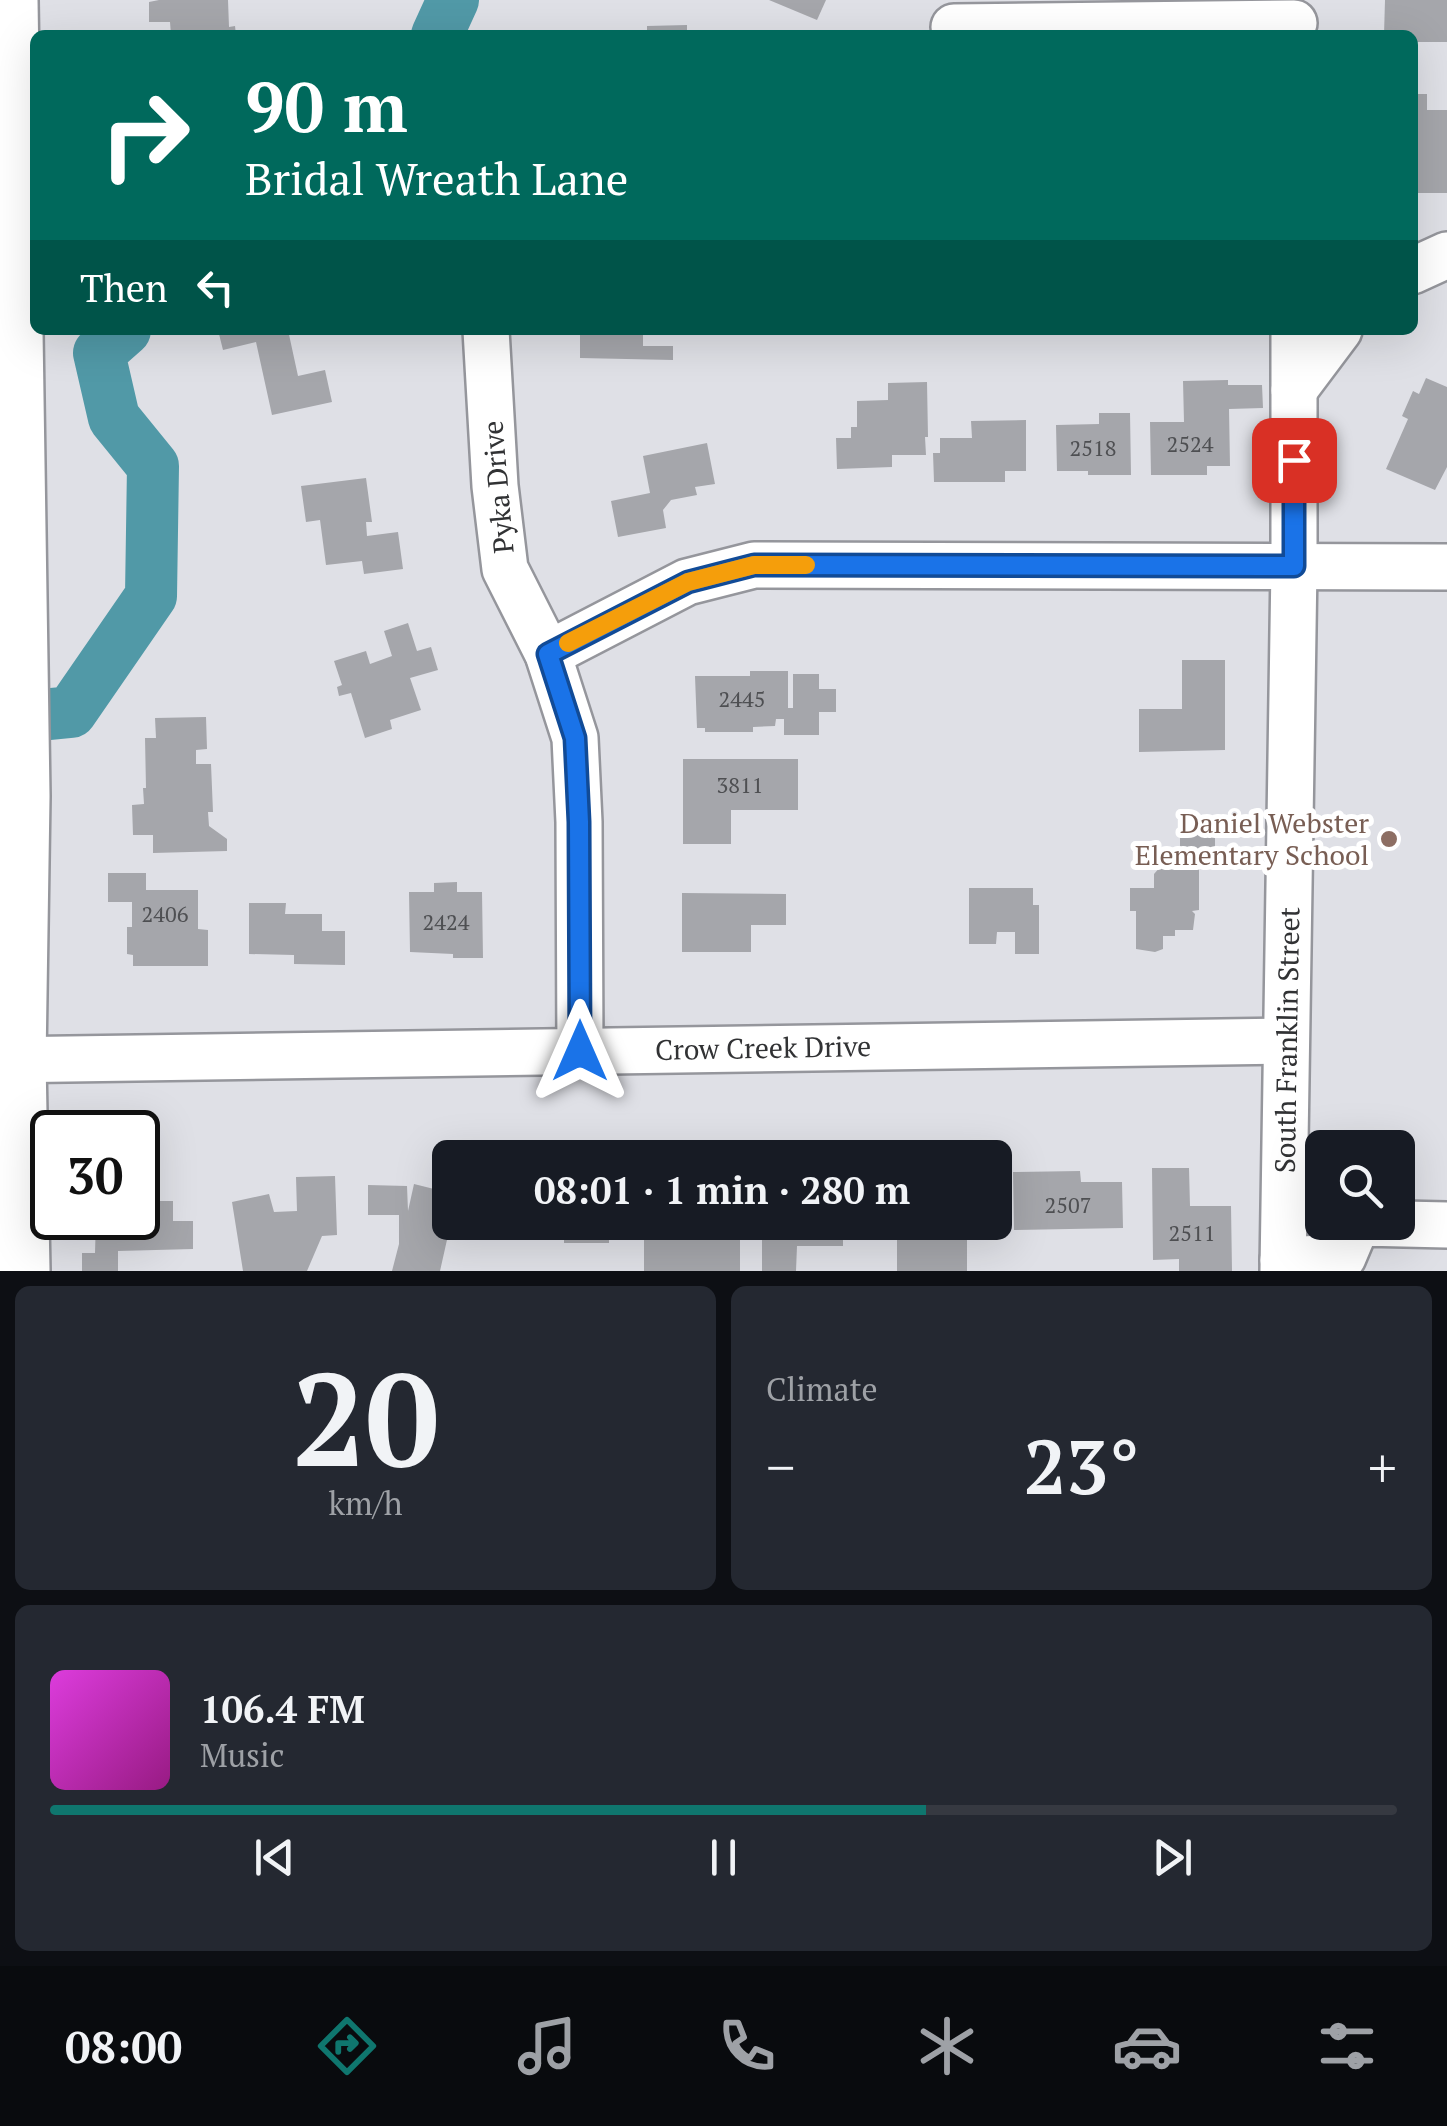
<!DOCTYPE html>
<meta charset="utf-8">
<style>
:root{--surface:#171b24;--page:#242831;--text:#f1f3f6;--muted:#9ea1a6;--line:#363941;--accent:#0f766e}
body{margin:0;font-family:"PT Serif",serif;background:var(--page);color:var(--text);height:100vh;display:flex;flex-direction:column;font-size:38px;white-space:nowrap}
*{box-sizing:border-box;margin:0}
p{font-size:32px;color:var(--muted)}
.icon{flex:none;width:55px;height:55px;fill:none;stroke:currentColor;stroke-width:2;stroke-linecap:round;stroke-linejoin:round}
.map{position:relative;height:1271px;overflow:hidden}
.side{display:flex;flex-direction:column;gap:15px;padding:15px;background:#0d0f14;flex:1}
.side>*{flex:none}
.top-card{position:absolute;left:30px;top:30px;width:1388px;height:305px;border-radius:15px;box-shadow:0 10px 40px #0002;background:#00695c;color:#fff;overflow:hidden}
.tools{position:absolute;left:1305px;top:1130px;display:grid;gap:20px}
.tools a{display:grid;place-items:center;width:110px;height:110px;border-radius:15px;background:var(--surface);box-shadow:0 10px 40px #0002;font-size:50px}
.speed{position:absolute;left:30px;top:1110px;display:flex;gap:20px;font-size:50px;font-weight:700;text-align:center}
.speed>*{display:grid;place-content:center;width:130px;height:130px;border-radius:50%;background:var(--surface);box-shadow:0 10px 40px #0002;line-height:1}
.speed .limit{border:5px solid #111;border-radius:15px;background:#fff;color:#111}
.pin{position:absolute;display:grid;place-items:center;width:85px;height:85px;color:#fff;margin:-42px;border-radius:20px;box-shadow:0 5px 15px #0006}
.me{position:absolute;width:110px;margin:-55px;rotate:0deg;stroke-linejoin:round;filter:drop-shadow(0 0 8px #0008)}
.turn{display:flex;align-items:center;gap:35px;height:210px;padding:0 50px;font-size:45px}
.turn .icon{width:130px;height:130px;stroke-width:2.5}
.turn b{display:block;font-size:70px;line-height:85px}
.then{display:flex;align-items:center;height:95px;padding:0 50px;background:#0003;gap:20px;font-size:38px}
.big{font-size:75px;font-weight:700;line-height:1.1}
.side .tile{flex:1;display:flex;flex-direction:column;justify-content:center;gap:15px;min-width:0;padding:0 35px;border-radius:15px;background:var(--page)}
.side .dial{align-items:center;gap:0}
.dial b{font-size:130px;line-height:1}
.song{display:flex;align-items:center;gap:30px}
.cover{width:120px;height:120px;border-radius:15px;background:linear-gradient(135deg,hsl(300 70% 55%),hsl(310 70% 35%))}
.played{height:10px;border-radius:5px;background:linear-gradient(90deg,var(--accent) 65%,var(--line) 65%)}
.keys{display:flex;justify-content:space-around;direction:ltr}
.heat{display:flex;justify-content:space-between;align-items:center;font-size:55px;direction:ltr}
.side .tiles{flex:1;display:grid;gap:15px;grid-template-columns:1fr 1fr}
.tile:last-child{grid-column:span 2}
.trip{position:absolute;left:432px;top:1140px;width:580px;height:100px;border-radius:15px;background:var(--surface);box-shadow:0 10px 40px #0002;font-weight:700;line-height:100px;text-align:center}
.tabs{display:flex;height:160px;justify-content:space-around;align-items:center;background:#090b0e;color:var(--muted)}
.tabs .icon{width:70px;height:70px}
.tabs .selected{color:var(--accent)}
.tabs b{font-size:45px;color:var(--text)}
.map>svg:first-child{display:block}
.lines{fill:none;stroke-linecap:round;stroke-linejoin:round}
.river{stroke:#5199a7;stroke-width:52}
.building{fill:#a5a6ab}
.minor-casing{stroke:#95969c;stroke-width:50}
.major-casing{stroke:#95969c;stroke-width:60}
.minor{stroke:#fff;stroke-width:45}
.major{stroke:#fff;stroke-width:55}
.route-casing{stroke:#114b97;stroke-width:25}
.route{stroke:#1a73e8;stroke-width:18}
.slow{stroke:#f59e0b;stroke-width:18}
.education-dot{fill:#8d6e63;stroke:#fff;stroke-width:4}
.labels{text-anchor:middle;stroke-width:10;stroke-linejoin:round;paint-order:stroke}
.number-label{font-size:22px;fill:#4e4f52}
.street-label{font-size:28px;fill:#313234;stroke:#fff}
.education-label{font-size:28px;fill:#785e54;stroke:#fff;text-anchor:end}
</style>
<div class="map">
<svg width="1447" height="1271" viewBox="0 0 1447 1271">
<rect width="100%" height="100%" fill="#dfe0e6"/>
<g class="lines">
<g class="river">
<path d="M437 35 453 0"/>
<path d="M0 719 71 712 151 596 153 466 114 418 99 353 125 330"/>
</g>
</g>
<g class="building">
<path d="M159 0H228L229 27 235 26 236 35H171L170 22H149V2Z"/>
<path d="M769 0H826L817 20Z"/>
<path d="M1385 0H1447V42H1412V35H1384Z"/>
<path d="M687 25V35H647V26Z"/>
<path d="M1412 94H1427V110H1447V193H1412Z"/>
<path d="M218 330H288L298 376 325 370 332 402 272 415 256 342 223 350Z"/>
<path d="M643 330V346H673V360L580 358V331Z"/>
<path d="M1426 378 1447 387V467L1435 490 1386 469 1408 419 1402 416 1413 391 1419 394Z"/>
<path d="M1228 380V385H1262L1263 408 1229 409 1230 466H1207V475H1151L1150 422H1184L1183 381Z"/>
<path d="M927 382 928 437H925L926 455H892V467L837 469 836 438H851V427H857V401L888 400V383Z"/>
<path d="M1099 413H1130L1131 475H1088V471H1057L1056 425 1099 424Z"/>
<path d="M1026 420V471H1005V482H934L933 453H940V438H972L971 421Z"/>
<path d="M707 443 715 484 695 487 697 495 671 500 663 510 666 528 618 537 611 501 650 493 643 456Z"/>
<path d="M366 478 372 522H366L367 536 398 532 403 569 364 574 362 561 326 565 320 520 306 522 301 486Z"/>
<path d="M408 623 417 651 431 647 438 670 410 678 421 710 390 720 392 729 365 738 351 693 339 696 337 687 342 685 334 661 366 651 370 664 392 656 384 631Z"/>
<path d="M1182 660H1225V750L1139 752V709H1182Z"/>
<path d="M750 671H788V708H793V674H819V689H836V712H819V735H784V719H776L775 726 753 727V732H705V728H697L695 676H750Z"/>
<path d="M206 717 207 749 196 750V764H211L213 812H208L209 826 227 839V851L153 853V835H133L132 805 144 804 143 788H146L145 738H156L155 718Z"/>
<path d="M683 759H798V810H731V844H683Z"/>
<path d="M1180 821H1215V855H1199V910L1192 911 1195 914 1193 930H1175V936H1163V949L1155 952 1136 949V911H1130V888H1154V874L1161 866H1173V858H1180Z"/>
<path d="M108 873H146V890H198V929L208 930V966H133V955L127 954V927H132V902H108Z"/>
<path d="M457 882V892H482L483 958H453V954L410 952 409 892H434V883Z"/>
<path d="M969 888H1033V905H1039V954H1015V932H997L996 944H969Z"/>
<path d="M682 893 786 894V925H751V952H682Z"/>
<path d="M249 903H286L285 914H322V931H345V965L294 964V955L249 954Z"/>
<path d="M1152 1168H1189L1190 1206H1231L1232 1271H1179V1259L1153 1260Z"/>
<path d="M1080 1171 1081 1182H1122L1123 1228 1014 1230 1013 1172Z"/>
<path d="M335 1176 337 1235 322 1236 307 1271H243L232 1202 269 1194 274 1212 297 1211 296 1177Z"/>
<path d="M414 1184 450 1193 451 1222 440 1271H392L399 1244V1215H368V1185L407 1186 408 1211Z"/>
<path d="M138 1201H173V1221H193V1249L118 1251V1271H82V1253H95L96 1218H138Z"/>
<rect x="564" y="1222" width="45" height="21"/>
<rect x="644" y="1222" width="96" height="49"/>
<path d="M762 1222H843V1246H797L796 1271H762Z"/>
<path d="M878 1222H967V1271H897V1240H878Z"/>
</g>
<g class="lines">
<defs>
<g id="minor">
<path d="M954 27 1294 23"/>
<path d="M1412 271 1447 255"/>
<path d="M486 330 495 486 505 569 548 654 575 738 579 822 580 1051"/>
<path d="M1294 390 1339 330"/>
<path d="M548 654 687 582 754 565 1447 567"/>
<path d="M0 1060 1286 1041"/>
<path d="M1283 1260 1343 1257 1354 1231 1361 1223 1447 1225"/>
<path d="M1283 1271 1294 566V330"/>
</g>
<path id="major" d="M10 0 22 796 18 1061 22 1271"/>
</defs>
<use href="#minor" class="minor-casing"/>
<use href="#major" class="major-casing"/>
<use href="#minor" class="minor"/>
<use href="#major" class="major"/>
</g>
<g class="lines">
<defs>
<path id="route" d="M580 1051 579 822 575 738 548 654 688 582 754 565 1294 566V460"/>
</defs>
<use href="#route" class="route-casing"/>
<use href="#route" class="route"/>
<path class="slow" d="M568 643 688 582 754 565H806"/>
</g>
<circle class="education-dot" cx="1389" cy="839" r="10"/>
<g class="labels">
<g class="number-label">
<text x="1190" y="452">2524</text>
<text x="1093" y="456">2518</text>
<text x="742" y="707">2445</text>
<text x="740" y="793">3811</text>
<text x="165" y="922">2406</text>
<text x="446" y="930">2424</text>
<text x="1068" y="1213">2507</text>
<text x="1192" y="1241">2511</text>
</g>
<g class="street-label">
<text transform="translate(498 487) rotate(-95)" y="10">Pyka Drive</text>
<text transform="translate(1287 1040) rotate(-89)" y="10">South Franklin Street</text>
<text transform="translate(763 1048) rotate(-1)" y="10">Crow Creek Drive</text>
</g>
<g class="education-label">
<text x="1369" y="833">Daniel Webster<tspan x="1369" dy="32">Elementary School</tspan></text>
</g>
</g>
</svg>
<div class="tools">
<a><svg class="icon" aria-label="search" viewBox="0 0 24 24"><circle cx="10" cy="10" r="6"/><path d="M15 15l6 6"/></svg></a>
</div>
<div class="speed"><div class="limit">30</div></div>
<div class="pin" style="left:1294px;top:460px;background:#d93025"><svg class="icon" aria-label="arrive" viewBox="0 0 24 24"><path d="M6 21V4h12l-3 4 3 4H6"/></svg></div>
<svg class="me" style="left:580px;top:1051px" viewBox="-20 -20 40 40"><path d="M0-17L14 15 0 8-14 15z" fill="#1a73e8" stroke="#fff" stroke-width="4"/></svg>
<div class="trip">08:01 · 1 min · 280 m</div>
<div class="top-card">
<div class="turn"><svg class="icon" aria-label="right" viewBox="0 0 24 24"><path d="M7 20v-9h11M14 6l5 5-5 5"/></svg><div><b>90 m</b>Bridal Wreath Lane</div></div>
<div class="then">Then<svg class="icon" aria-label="left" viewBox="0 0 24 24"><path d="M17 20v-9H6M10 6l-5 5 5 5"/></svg></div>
</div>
</div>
<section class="side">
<div class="tiles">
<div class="tile dial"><b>20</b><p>km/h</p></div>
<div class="tile"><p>Climate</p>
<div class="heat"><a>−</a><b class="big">23°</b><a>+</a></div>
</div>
<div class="tile">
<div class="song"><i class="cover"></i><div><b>106.4 FM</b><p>Music</p></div></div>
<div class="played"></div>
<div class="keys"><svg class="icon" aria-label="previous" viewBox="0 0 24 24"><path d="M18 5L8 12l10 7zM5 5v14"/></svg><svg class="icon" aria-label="pause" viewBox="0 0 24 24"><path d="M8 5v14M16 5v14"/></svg><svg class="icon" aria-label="next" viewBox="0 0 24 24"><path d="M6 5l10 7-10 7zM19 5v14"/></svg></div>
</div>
</div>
</section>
<nav class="tabs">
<b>08:00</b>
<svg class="icon selected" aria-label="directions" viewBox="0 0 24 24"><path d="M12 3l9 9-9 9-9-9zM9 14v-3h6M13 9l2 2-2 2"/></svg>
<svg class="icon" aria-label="music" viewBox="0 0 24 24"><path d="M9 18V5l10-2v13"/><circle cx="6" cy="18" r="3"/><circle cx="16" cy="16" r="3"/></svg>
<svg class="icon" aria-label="phone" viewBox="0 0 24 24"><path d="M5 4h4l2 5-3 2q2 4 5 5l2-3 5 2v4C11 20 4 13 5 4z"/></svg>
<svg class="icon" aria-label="climate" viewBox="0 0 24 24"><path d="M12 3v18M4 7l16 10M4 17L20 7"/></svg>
<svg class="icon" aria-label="car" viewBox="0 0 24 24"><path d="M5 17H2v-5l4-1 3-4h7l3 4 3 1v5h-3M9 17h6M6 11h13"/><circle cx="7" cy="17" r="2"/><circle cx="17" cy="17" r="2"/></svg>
<svg class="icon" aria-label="filters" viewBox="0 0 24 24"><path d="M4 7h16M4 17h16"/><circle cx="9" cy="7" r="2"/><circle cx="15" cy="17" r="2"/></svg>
</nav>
